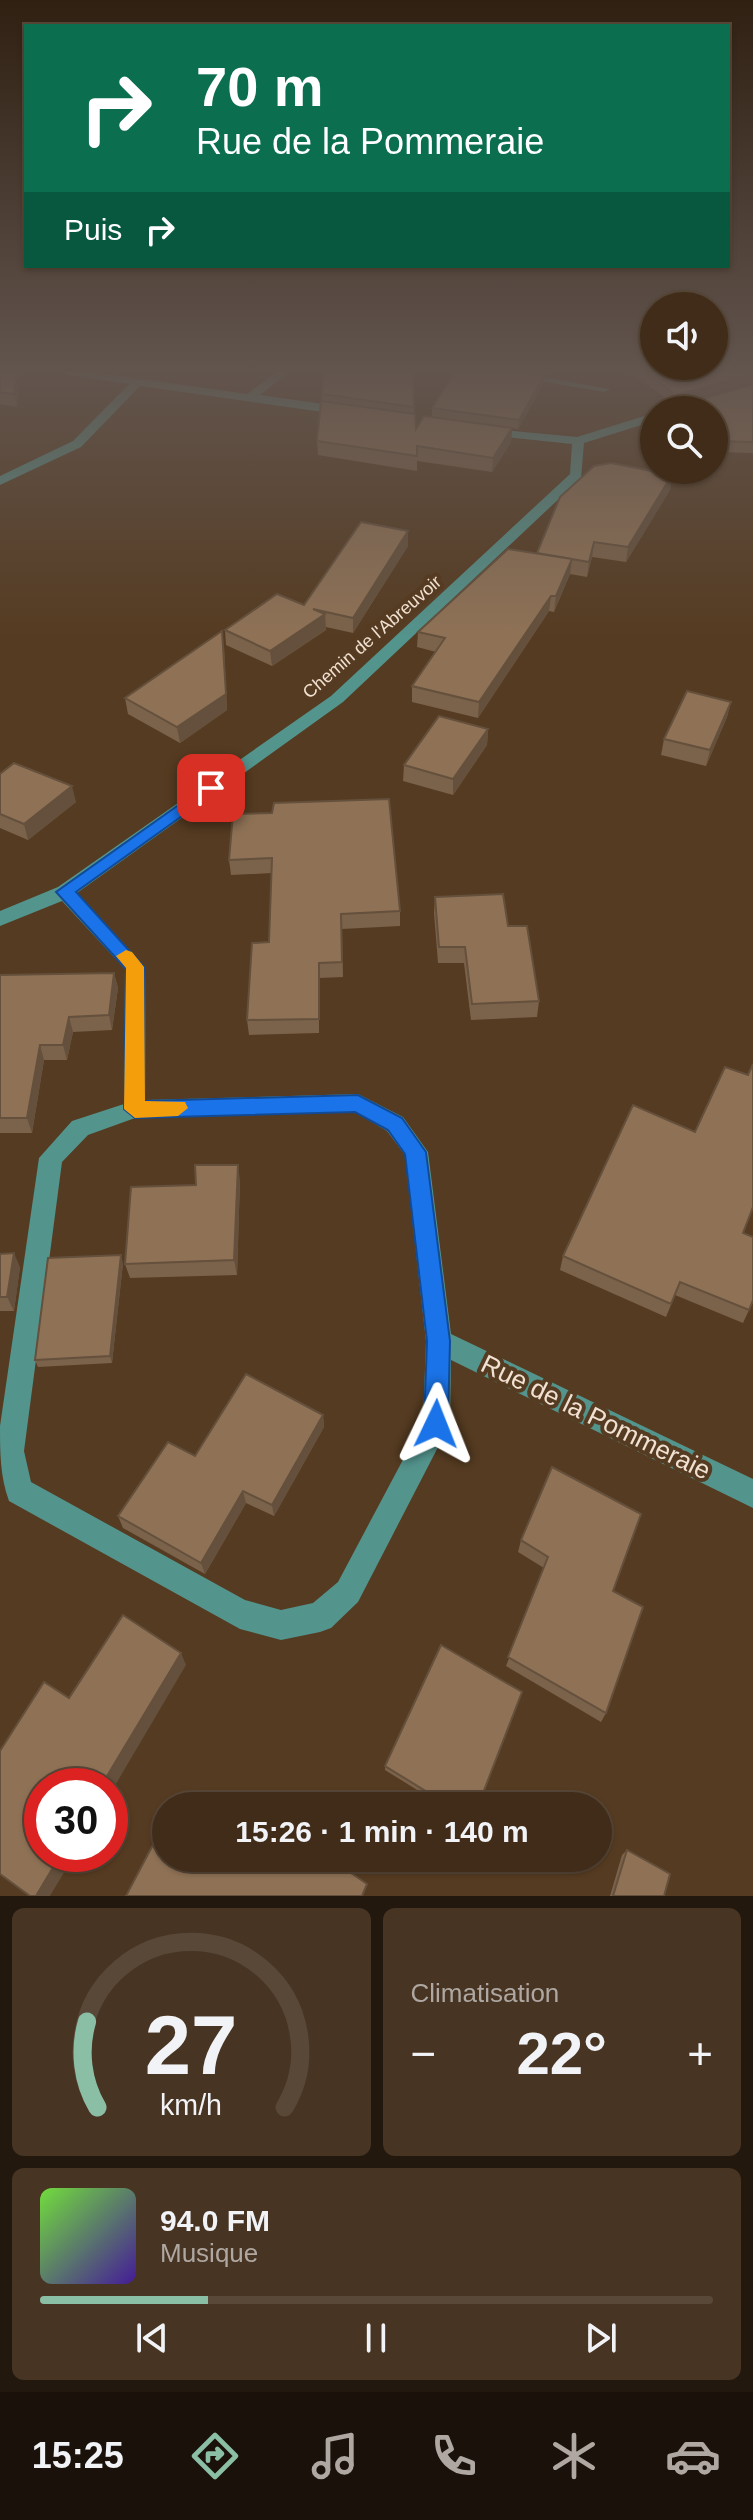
<!DOCTYPE html>
<html lang="fr">
<meta charset="utf-8">
<style>
:root{--surface:#402c19;--page:#473422;--text:#f1f3f6;--muted:#aea7a2;--line:#594838;--accent:#8abfa5}
body{margin:0;font-family:Helvetica,sans-serif;background:var(--page);color:var(--text);height:100vh;display:flex;flex-direction:column;font-size:30px;white-space:nowrap}
*{box-sizing:border-box;margin:0}
p{font-size:26px;color:var(--muted)}
.icon{flex:none;width:44px;height:44px;fill:none;stroke:currentColor;stroke-width:2;stroke-linecap:round;stroke-linejoin:round}
.map{position:relative;height:1896px;overflow:hidden}
.side{display:flex;flex-direction:column;gap:12px;padding:12px;background:#23180e;flex:1}
.side>*{flex:none}
.top-card{position:absolute;left:24px;top:24px;width:706px;height:244px;border-radius:0px;box-shadow:0 2px 6px #0004,0 0 0 2px var(--line);background:#0b6e4f;color:#fff;overflow:hidden}
.fabs{position:absolute;left:640px;top:292px;display:grid;gap:16px}
.fabs a{display:grid;place-items:center;width:88px;height:88px;border-radius:50%;background:var(--surface);box-shadow:0 2px 6px #0004,0 0 0 2px var(--line);font-size:40px}
.speed{position:absolute;left:24px;top:1768px;display:flex;gap:16px;font-size:40px;font-weight:700;text-align:center}
.speed>*{display:grid;place-content:center;width:104px;height:104px;border-radius:50%;background:var(--surface);box-shadow:0 2px 6px #0004,0 0 0 2px var(--line);line-height:1}
.speed .limit{border:12px solid #d22;background:#fff;color:#111}
.pin{position:absolute;display:grid;place-items:center;width:68px;height:68px;color:#fff;margin:-34px;border-radius:16px;box-shadow:0 4px 12px #0006}
.me{position:absolute;width:88px;margin:-44px;rotate:2deg;stroke-linejoin:round;filter:drop-shadow(0 0 6px #0008)}
.turn{display:flex;align-items:center;gap:28px;height:168px;padding:0 40px;font-size:36px}
.turn .icon{width:104px;height:104px;stroke-width:2.5}
.turn b{display:block;font-size:56px;line-height:68px}
.then{display:flex;align-items:center;height:76px;padding:0 40px;background:#0003;gap:16px;font-size:30px}
.big{font-size:60px;font-weight:700;line-height:1.1}
.side .widget{flex:1;display:flex;flex-direction:column;justify-content:center;gap:12px;min-width:0;padding:0 28px;border-radius:12px;background:var(--page)}
.side .dial{align-items:center;gap:0}
.dial svg{height:208px;overflow:visible;fill:none;stroke:var(--line);stroke-width:7;stroke-linecap:round;text-anchor:middle}
.dial text{fill:var(--text);stroke:none}
.song{display:flex;align-items:center;gap:24px}
.cover{width:96px;height:96px;border-radius:12px;background:linear-gradient(135deg,hsl(100 70% 55%),hsl(260 70% 35%))}
.played{height:8px;border-radius:4px;background:linear-gradient(90deg,var(--accent) 25%,var(--line) 25%)}
.keys{display:flex;justify-content:space-around;direction:ltr}
.heat{display:flex;justify-content:space-between;align-items:center;font-size:44px;direction:ltr}
.side .tiles{flex:1;display:grid;gap:12px;grid-template-columns:1fr 1fr}
.widget:last-child{grid-column:span 2}
.trip{position:absolute;left:152px;top:1792px;width:460px;height:80px;border-radius:40px;background:var(--surface);box-shadow:0 2px 6px #0004,0 0 0 2px var(--line);font-weight:700;line-height:80px;text-align:center}
.dock{display:flex;height:128px;justify-content:space-around;align-items:center;background:#1a120a;color:var(--muted)}
.dock .icon{width:56px;height:56px}
.dock .active{color:var(--accent)}
.dock b{font-size:36px;color:var(--text)}
.map>svg:first-child{display:block}
.lines{fill:none;stroke-linecap:round;stroke-linejoin:round}
.minor{fill:#53948d;fill-rule:evenodd}
.wall{fill:#7b624a}
.shaded-wall{fill:#64503c}
.building{fill:#8f7256;stroke:#64503c;stroke-width:2}
.route{fill:#1a73e8;stroke:#114b97;stroke-width:2}
.slow{fill:#f59e0b}
.labels{text-anchor:middle;stroke-width:8;stroke-linejoin:round;paint-order:stroke}
.far-street-label{font-size:18px;fill:#f1e1d2;stroke:#553b21}
.near-street-label{font-size:26px;fill:#f1e1d2;stroke:#553b21}
</style>
<div class="map">
<svg width="753" height="1896" viewBox="0 0 753 1896">
<rect width="100%" height="100%" fill="#553b21"/>
<g class="lines">
<g class="minor">
<path d="M63 372H90L247 394 277 372H289L260 395 345 407 351 411 345 415 140 386 81 447 0 485V476L73 441 129 384 68 375Z"/>
<path d="M488 372H514L610 389 604 392Z"/>
<path d="M654 413V421L584 443 581 478 343 702 77 893 145 967 146 1100 358 1094 403 1117 428 1152 451 1334 753 1479V1508L451 1360 450 1424 358 1602 331 1628 320 1632 281 1640 240 1629 9 1501C0 1476 0 1452 0 1426L39 1158 72 1121 124 1104 125 969 62 901 0 926V911L58 887 331 696 570 474 572 444 487 435 483 434V428L577 437ZM355 1112 387 1131 405 1155 426 1341 423 1422 338 1582 313 1603 281 1610 245 1600 31 1482 24 1451 62 1162 88 1135 135 1118Z"/>
</g>
</g>
<g class="wall">
<path d="M0 372H19L17 407 0 404Z"/>
<path d="M529 372H551L549 375Z"/>
<path d="M628 372H753V382L685 402H693L753 384V453L714 452V410H675V406L671 407 669 400Z"/>
<path d="M544 376 543 385 518 429 512 428 511 442 492 472 417 461V471L318 455 317 441 322 394 414 407 416 429 432 417V408Z"/>
<path d="M672 475 670 490 626 562 592 557 587 577 570 574 554 612 549 611 478 718 412 702V686L436 652 417 647 418 632 537 554Z"/>
<path d="M408 546 353 633 326 627V630L272 666 226 645 225 630 304 605Z"/>
<path d="M224 647 227 710 180 743 128 714 125 698Z"/>
<path d="M731 702 727 717 706 766 661 755 664 739Z"/>
<path d="M488 729 487 745 453 795 403 781 404 765Z"/>
<path d="M0 774 76 802 28 840 0 828Z"/>
<path d="M233 814 400 911V926L342 929 343 977 319 978V1033L249 1035 247 1020 269 942 272 873 231 875 229 860Z"/>
<path d="M435 897 539 1001 537 1017 471 1020 464 963H438L434 913Z"/>
<path d="M114 973 118 988 112 1030 73 1032 67 1060H44L32 1133H0V975Z"/>
<path d="M240 1180 237 1275 130 1278 125 1264 196 1185Z"/>
<path d="M743 1233 749 1310 743 1323 675 1295 666 1317 560 1270 563 1256Z"/>
<path d="M0 1254 20 1267 14 1311H0Z"/>
<path d="M123 1263 112 1363 38 1367 35 1360Z"/>
<path d="M323 1415 324 1427 274 1516 246 1503 205 1574 123 1528 118 1516 195 1456Z"/>
<path d="M521 1540 613 1591 606 1713 601 1722 506 1666 544 1568 518 1552Z"/>
<path d="M385 1766 478 1806H443L385 1770Z"/>
<path d="M627 1850 664 1896H610L622 1855Z"/>
</g>
<g class="shaded-wall">
<path d="M16 372H19L17 407 14 394Z"/>
<path d="M753 373V382L677 405 676 403 675 406 671 407 673 396Z"/>
<path d="M544 376 543 385 518 429 519 420Z"/>
<path d="M512 428 511 442 492 472 493 458Z"/>
<path d="M672 475 670 490 626 562 628 547Z"/>
<path d="M408 531V546L353 633V618Z"/>
<path d="M594 542 592 557 587 577 589 562Z"/>
<path d="M572 559 570 574 554 612 556 596Z"/>
<path d="M551 596 549 611 478 718 479 702Z"/>
<path d="M325 614 326 630 272 666 270 651Z"/>
<path d="M222 631 227 710 180 743 177 727Z"/>
<path d="M731 702 727 717 706 766 710 750Z"/>
<path d="M488 729 487 745 453 795V779Z"/>
<path d="M72 786 76 802 28 840 24 824Z"/>
<path d="M114 973 118 988 112 1030 109 1015Z"/>
<path d="M69 1017 73 1032 67 1060 63 1045Z"/>
<path d="M40 1045 44 1060 32 1133 27 1118Z"/>
<path d="M238 1165 240 1180 237 1275 234 1260Z"/>
<path d="M14 1253 20 1267 14 1311 7 1297Z"/>
<path d="M121 1255 123 1263 112 1363 110 1356Z"/>
<path d="M323 1415 324 1427 274 1516 272 1505Z"/>
<path d="M243 1491 246 1503 205 1574 201 1563Z"/>
<path d="M181 1653 186 1665 110 1794V1786H101Z"/>
<path d="M61 1854H75L50 1896H36Z"/>
</g>
<g class="building">
<path d="M0 372H16L14 394 0 392Z"/>
<path d="M324 372H413L414 407 322 394Z"/>
<path d="M455 372H526L544 376 519 420 432 408Z"/>
<path d="M644 372H753V373L673 396 670 390Z"/>
<path d="M753 384V442L714 441V410H679L676 403 693 402Z"/>
<path d="M321 401 415 414 416 429 424 416 512 428 493 458 417 446V456L317 441Z"/>
<path d="M611 463 672 475 628 547 594 542 589 562 537 553 560 497 594 466Z"/>
<path d="M361 522 408 531 353 618 313 609 325 614 270 651 225 630 277 594 304 605Z"/>
<path d="M508 549 572 559 556 596H551L479 702 412 686 445 638 418 632Z"/>
<path d="M222 631 226 694 177 727 125 698Z"/>
<path d="M687 691 731 702 710 750 664 739Z"/>
<path d="M439 716 488 729 453 779 404 765Z"/>
<path d="M14 763 72 786 24 824 0 814V774Z"/>
<path d="M389 799 400 911 341 914 342 962 319 963V1019L247 1020 252 943 269 942 272 858 229 860 233 814 272 813 274 803Z"/>
<path d="M503 894 508 926H527L539 1001 472 1004 465 947H439L435 897Z"/>
<path d="M114 973 109 1015 69 1017 63 1045H40L27 1118H0V975Z"/>
<path d="M753 1064V1207L743 1233 753 1237V1300L749 1310 680 1282 671 1304 563 1256 633 1105 695 1132 725 1067 748 1075Z"/>
<path d="M195 1165H238L234 1260 125 1264 131 1187 196 1185Z"/>
<path d="M14 1253 7 1297H0V1254Z"/>
<path d="M121 1255 110 1356 35 1360 48 1258Z"/>
<path d="M246 1374 323 1415 272 1505 243 1491 201 1563 118 1516 168 1442 195 1456Z"/>
<path d="M552 1467 641 1514 613 1591 643 1607 606 1713 508 1657 548 1557 521 1540Z"/>
<path d="M123 1615 181 1653 101 1786H42V1854H61L36 1896H30L0 1874V1751L44 1682 69 1698Z"/>
<path d="M441 1645 522 1692 478 1806H450L385 1766Z"/>
<path d="M166 1820V1858H329L367 1884 362 1896H126Z"/>
<path d="M627 1850 670 1874 664 1896H613Z"/>
</g>
<linearGradient id="sky" x2="0" y2="1"><stop stop-color="#2f2012"/><stop offset="0.58" stop-color="#62554e"/><stop offset="1" stop-color="#62554e" stop-opacity="0"/></linearGradient>
<rect width="753" height="637" fill="url(#sky)"/>
<path class="route" d="M211 782 219 788 217 791 76 892 144 967 145 1101 358 1095 402 1118 426 1152 450 1341 448 1424 445 1432 436 1436 427 1432 424 1424 427 1341 405 1154 388 1130 355 1112 135 1118 124 1109 126 969 56 892Z"/>
<path class="slow" d="M126 950 132 952 144 967 145 1101 185 1102 188 1108 178 1116 135 1118 124 1109 126 968 116 956Z"/>
<g class="labels">
<g class="far-street-label">
<text transform="translate(372 637) rotate(-41)" y="6">Chemin de l'Abreuvoir</text>
</g>
<g class="near-street-label">
<text transform="translate(596 1417) rotate(26)" y="9">Rue de la Pommeraie</text>
</g>
</g>
</svg>
<div class="fabs">
<a><svg class="icon" aria-label="sound" viewBox="0 0 24 24"><path d="M4 9h4l5-4v14l-5-4H4zM17 9q2 3 0 6"/></svg></a>
<a><svg class="icon" aria-label="search" viewBox="0 0 24 24"><circle cx="10" cy="10" r="6"/><path d="M15 15l6 6"/></svg></a>
</div>
<div class="speed"><div class="limit">30</div></div>
<div class="pin" style="left:211px;top:788px;background:#d93025"><svg class="icon" aria-label="arrive" viewBox="0 0 24 24"><path d="M6 21V4h12l-3 4 3 4H6"/></svg></div>
<svg class="me" style="left:436px;top:1424px" viewBox="-20 -20 40 40"><path d="M0-17L14 15 0 8-14 15z" fill="#1a73e8" stroke="#fff" stroke-width="4"/></svg>
<div class="trip">15:26 · 1 min · 140 m</div>
<div class="top-card">
<div class="turn"><svg class="icon" aria-label="right" viewBox="0 0 24 24"><path d="M7 20v-9h11M14 6l5 5-5 5"/></svg><div><b>70 m</b>Rue de la Pommeraie</div></div>
<div class="then">Puis<svg class="icon" aria-label="right" viewBox="0 0 24 24"><path d="M7 20v-9h11M14 6l5 5-5 5"/></svg></div>
</div>
</div>
<section class="side">
<div class="tiles">
<div class="widget dial"><svg viewBox="0 0 100 80">
<path d="M14 69A42 42 0 1 1 86 69"/>
<path d="M14 69A42 42 0 0 1 10 36" stroke="#8abfa5"/>
<text x="50" y="56" font-size="32" font-weight="700">27</text>
<text x="50" y="72" font-size="11">km/h</text>
</svg></div>
<div class="widget"><p>Climatisation</p>
<div class="heat"><a>−</a><b class="big">22°</b><a>+</a></div>
</div>
<div class="widget">
<div class="song"><i class="cover"></i><div><b>94.0 FM</b><p>Musique</p></div></div>
<div class="played"></div>
<div class="keys"><svg class="icon" aria-label="previous" viewBox="0 0 24 24"><path d="M18 5L8 12l10 7zM5 5v14"/></svg><svg class="icon" aria-label="pause" viewBox="0 0 24 24"><path d="M8 5v14M16 5v14"/></svg><svg class="icon" aria-label="next" viewBox="0 0 24 24"><path d="M6 5l10 7-10 7zM19 5v14"/></svg></div>
</div>
</div>
</section>
<nav class="dock">
<b>15:25</b>
<svg class="icon active" aria-label="directions" viewBox="0 0 24 24"><path d="M12 3l9 9-9 9-9-9zM9 14v-3h6M13 9l2 2-2 2"/></svg>
<svg class="icon" aria-label="music" viewBox="0 0 24 24"><path d="M9 18V5l10-2v13"/><circle cx="6" cy="18" r="3"/><circle cx="16" cy="16" r="3"/></svg>
<svg class="icon" aria-label="phone" viewBox="0 0 24 24"><path d="M5 4h4l2 5-3 2q2 4 5 5l2-3 5 2v4C11 20 4 13 5 4z"/></svg>
<svg class="icon" aria-label="climate" viewBox="0 0 24 24"><path d="M12 3v18M4 7l16 10M4 17L20 7"/></svg>
<svg class="icon" aria-label="car" viewBox="0 0 24 24"><path d="M5 17H2v-5l4-1 3-4h7l3 4 3 1v5h-3M9 17h6M6 11h13"/><circle cx="7" cy="17" r="2"/><circle cx="17" cy="17" r="2"/></svg>
</nav>
